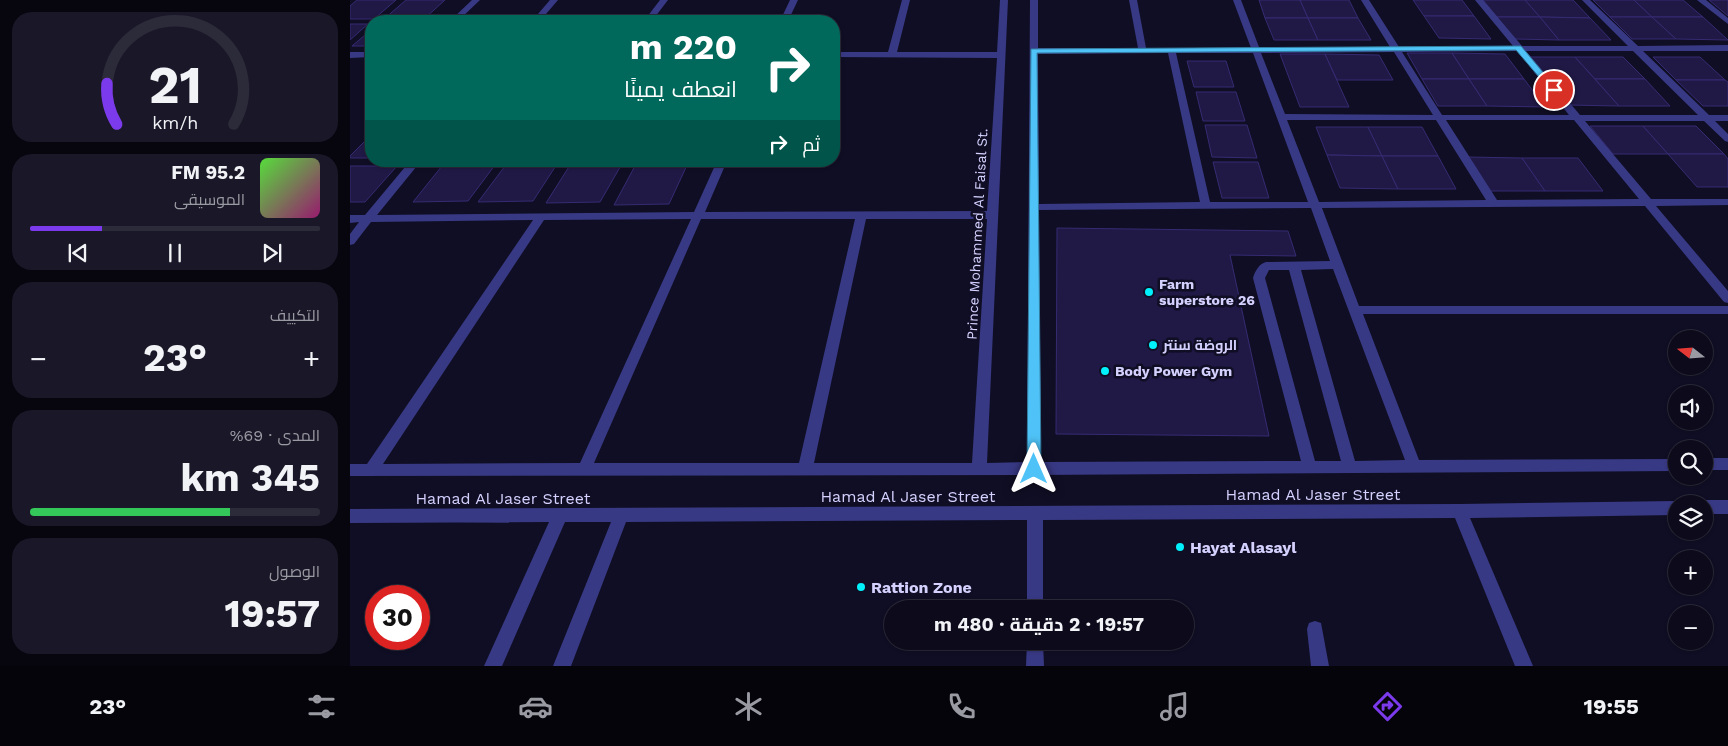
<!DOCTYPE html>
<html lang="ar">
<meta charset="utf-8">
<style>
:root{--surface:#0c0a1b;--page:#1a1828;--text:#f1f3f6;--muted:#9a9aa3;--line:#2c2b3a;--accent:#7c3aed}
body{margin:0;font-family:"Work Sans",Cairo,sans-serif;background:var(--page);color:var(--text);direction:rtl;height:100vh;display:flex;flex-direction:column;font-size:19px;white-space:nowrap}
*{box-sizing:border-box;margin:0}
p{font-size:16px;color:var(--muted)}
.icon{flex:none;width:28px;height:28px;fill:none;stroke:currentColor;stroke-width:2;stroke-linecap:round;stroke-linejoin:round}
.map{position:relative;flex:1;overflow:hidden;direction:ltr}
.sheet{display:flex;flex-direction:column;gap:12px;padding:12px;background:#07060f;width:350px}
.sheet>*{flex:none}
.banner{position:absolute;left:15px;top:15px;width:475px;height:152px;border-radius:20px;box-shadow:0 1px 4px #0004,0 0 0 1px var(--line);direction:rtl;background:#00695c;color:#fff;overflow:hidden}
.needle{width:32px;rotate:287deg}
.fabs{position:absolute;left:1318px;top:330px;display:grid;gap:10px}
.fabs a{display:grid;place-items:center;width:45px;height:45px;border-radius:50%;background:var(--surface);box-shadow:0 1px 4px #0004,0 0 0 1px var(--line);font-size:25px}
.speed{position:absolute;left:15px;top:585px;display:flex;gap:10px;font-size:25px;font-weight:700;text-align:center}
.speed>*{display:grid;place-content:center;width:65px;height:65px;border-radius:50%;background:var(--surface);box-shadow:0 1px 4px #0004,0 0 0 1px var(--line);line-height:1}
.speed .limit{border:8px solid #d22;background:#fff;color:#111}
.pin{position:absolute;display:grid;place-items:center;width:42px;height:42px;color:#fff;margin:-21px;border:2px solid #fff;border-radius:50%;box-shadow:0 1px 5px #0007}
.me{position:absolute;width:55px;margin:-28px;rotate:0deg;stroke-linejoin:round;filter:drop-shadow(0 0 4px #0008)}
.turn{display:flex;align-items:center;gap:18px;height:105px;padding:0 20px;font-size:22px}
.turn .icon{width:65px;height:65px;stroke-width:2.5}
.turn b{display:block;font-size:35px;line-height:42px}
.then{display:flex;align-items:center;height:48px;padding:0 20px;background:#0003;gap:10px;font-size:19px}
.big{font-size:38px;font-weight:700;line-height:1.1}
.sheet .card{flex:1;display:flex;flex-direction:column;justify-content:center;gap:8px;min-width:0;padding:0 18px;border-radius:20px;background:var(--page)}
.sheet .dial{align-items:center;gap:0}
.dial svg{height:130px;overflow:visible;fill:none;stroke:var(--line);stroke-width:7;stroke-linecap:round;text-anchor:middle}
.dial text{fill:var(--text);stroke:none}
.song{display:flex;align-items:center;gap:15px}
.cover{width:60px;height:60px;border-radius:8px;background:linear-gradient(135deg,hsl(110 70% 55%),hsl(320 70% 35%))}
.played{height:5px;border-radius:2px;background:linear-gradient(90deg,var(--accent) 25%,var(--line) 25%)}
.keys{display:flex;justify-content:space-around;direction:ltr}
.heat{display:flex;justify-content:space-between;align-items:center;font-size:28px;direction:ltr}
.charge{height:8px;border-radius:4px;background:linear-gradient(90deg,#34c759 69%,var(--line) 0)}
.trip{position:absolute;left:534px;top:600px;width:310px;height:50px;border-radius:25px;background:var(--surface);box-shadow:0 1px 4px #0004,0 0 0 1px var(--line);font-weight:700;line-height:50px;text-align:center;direction:rtl}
.menu{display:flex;height:80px;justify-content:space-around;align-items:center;background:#05040b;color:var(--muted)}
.menu .icon{width:35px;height:35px}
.menu .selected{color:var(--accent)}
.menu b{font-size:22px;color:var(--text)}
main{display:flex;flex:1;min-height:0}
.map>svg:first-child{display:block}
.building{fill:#201946;stroke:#352b72}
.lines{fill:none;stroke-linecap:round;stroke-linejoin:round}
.minor{fill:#383984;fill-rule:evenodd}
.route{fill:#4fc3f7;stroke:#337fa1}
.poi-dot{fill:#00f0fc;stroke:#100e24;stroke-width:2}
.labels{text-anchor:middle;stroke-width:5;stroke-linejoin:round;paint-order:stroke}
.street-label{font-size:14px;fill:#d4d1ff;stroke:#100e24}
.poi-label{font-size:14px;font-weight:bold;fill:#d4d1ff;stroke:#100e24;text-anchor:start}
.near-street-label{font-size:16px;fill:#d4d1ff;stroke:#100e24}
.near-poi-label{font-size:16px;font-weight:bold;fill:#d4d1ff;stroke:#100e24;text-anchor:start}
</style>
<main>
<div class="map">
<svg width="1378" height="666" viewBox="0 0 1378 666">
<rect width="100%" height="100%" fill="#100e24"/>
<g class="building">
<path d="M7 0H46L24 19H0V6Z"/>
<path d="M56 0H95L74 19H34Z"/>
<path d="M909 0H950L958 18H915Z"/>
<path d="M950 0H999L1008 18H958Z"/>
<path d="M1063 0H1112L1124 16H1074Z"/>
<path d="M1133 0H1175L1190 17H1147Z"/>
<path d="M1175 0H1223L1240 18 1190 17Z"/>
<path d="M1243 0H1284L1302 17H1260Z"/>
<path d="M1284 0H1333L1353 17H1302Z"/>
<path d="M1359 0H1378V16Z"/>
<path d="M1074 16H1124L1141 39 1089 38Z"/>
<path d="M1147 17H1190L1209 40 1165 39Z"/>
<path d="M1190 17 1240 18 1261 40H1209Z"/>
<path d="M1260 17H1302L1326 39H1282Z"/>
<path d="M1302 17H1353L1378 40 1326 39Z"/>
<path d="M915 18H958L968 40H924Z"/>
<path d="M958 18H1008L1021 40H968Z"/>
<path d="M0 24H18L0 40Z"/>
<path d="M21 30V46H2Z"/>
<path d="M1057 53H1102L1119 79H1072Z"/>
<path d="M1102 53 1155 54 1174 79H1119Z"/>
<path d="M930 54H975L999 107H950Z"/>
<path d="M975 54 1029 55 1043 80H987Z"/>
<path d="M1178 57H1225L1269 106 1218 105Z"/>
<path d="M1225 57H1273L1295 79H1245Z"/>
<path d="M1303 57H1350L1375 80H1326Z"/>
<path d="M837 61H876L884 87H844Z"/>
<path d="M1072 79H1119L1137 106H1088Z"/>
<path d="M1119 79H1174L1195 107 1137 106Z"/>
<path d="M1245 79H1295L1320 106H1269Z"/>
<path d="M1326 80H1375L1378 82V106H1353Z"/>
<path d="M846 92H886L895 121H853Z"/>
<path d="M855 125H897L907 158 862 157Z"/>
<path d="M1240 126H1293L1318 154H1263Z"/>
<path d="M1293 126H1346L1374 154H1318Z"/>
<path d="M966 127H1018L1032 156 977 155Z"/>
<path d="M1018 127H1072L1088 156H1032Z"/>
<path d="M21 135V158H0V156Z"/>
<path d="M1318 154H1374L1378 159V187H1347Z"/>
<path d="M977 155 1032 156 1048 189 990 188Z"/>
<path d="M1032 156H1088L1106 189H1048Z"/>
<path d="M1117 157 1172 158 1195 191H1137Z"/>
<path d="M1172 158H1228L1253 191H1195Z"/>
<path d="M96 161H148L118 201 63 202Z"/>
<path d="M209 161 183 201 128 202 158 162Z"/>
<path d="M222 162H273L250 202 196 203Z"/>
<path d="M863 162H908L919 198H872Z"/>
<path d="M338 163 319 204 264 205 286 164Z"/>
<path d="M0 166H47L15 202H0Z"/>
<path d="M707 228 938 231 946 256 880 255 919 436 706 434Z"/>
</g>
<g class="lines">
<g class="minor">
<path d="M122 0H130L108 21H100Z"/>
<path d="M200 0H208L190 21H182Z"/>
<path d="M310 0H318L302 21H294Z"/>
<path d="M440 0H448L438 21H430Z"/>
<path d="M552 0H560L547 52H647L650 0H658L637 463 677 462 680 0H688V48H788L779 0H787L796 48H901L883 0H891L909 47H1040L1011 0H1019L1049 47 1163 46 1125 0H1133L1172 46H1278L1232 0H1240L1288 46 1378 45V51H1293L1359 115H1378V121H1365L1378 134V142L1375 141 1354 121H1235L1301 199H1378V205L1306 206 1378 291V303L1374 302 1295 206 972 208 1009 306H1378V314H1013L1069 460 1326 459V471L684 475 0 476V464H17L183 220 21 222 4 244 0 245V234L9 222 0 223V215H15L60 161H71L27 215 344 212 367 161H377L355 212 637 211 647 58 484 57V52H538ZM1167 51 1219 115H1092L1052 52ZM1176 51H1283L1348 115H1230ZM1044 52 1083 115 935 114 911 53ZM818 53 850 202 689 204 688 54ZM826 53H903L958 202H860ZM937 120H1086L1136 200 969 202ZM1096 120H1224L1289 199 1147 200ZM961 208 980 261 916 262C909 264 905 271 903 278L951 461 691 462 689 210ZM341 219 230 463 33 464 194 220ZM351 219H505L449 463H244ZM516 219H637L622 463H464ZM983 269 1055 460 1005 461 951 270ZM919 270H939L991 461H965L915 278Z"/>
<path d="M1347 0H1356L1378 18V24Z"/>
<path d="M0 52H21V57L0 58Z"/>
<rect x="1354" y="458" width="24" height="12"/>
<path d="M1354 500H1378V514H1354V504H1348Z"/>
<path d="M1326 501 1332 504H1326V515L1120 518 1183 666H1165L1105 518 693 520V609H677V520L276 522 221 666H203L261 522H215L152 666H134L199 522 0 523V509L1110 504Z"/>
<path d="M965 621 971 623 979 666H961L957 629 959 623Z"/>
<path d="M677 641H693L694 666H676Z"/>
</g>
</g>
<path class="route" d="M1169 46H1171L1206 88V91H1201L1166 50 687 53 691 469 689 473 684 475 679 473 677 469 681 49Z"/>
<g class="poi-dot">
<circle cx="799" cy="292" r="5"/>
<circle cx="803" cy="345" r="5"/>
<circle cx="755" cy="371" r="5"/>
<circle cx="830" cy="547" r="5"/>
<circle cx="511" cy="587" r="5"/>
</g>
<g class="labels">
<g class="street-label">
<text transform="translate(627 234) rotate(-87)" y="5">Prince Mohammed Al Faisal St.</text>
</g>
<g class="poi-label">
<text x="809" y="289">Farm<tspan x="809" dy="16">superstore 26</tspan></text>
<text x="813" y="350">الروضة سنتر</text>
<text x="765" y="376">Body Power Gym</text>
</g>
<g class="near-street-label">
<text x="963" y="500">Hamad Al Jaser Street</text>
<text x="558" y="502">Hamad Al Jaser Street</text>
<text x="153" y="504">Hamad Al Jaser Street</text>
</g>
<g class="near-poi-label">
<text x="840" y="553">Hayat Alasayl</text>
<text x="521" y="593">Rattion Zone</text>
</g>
</g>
</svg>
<div class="fabs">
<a><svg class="needle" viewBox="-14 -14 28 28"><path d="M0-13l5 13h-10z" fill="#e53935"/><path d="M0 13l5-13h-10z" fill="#9a9aa3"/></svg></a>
<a><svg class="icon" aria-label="sound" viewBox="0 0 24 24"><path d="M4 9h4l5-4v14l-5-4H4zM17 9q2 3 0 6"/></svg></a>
<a><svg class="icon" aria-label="search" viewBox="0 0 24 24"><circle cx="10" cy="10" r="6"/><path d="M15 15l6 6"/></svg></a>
<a><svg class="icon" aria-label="layers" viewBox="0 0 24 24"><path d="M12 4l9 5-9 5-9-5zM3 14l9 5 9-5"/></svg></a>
<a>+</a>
<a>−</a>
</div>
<div class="speed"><div class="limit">30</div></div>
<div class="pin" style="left:1204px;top:90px;background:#d93025"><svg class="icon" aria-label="arrive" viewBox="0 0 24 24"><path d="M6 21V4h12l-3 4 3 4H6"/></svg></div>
<svg class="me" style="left:684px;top:469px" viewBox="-20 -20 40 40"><path d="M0-17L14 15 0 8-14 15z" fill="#4fc3f7" stroke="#fff" stroke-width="4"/></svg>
<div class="trip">19:57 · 2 دقيقة · 480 m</div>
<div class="banner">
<div class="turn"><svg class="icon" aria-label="right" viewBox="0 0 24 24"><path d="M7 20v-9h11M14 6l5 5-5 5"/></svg><div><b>220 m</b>انعطف يمينًا</div></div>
<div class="then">ثم<svg class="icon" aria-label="right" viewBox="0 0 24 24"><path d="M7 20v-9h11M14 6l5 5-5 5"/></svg></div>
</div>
</div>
<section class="sheet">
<div class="card dial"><svg viewBox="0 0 100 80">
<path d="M14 69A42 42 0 1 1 86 69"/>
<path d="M14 69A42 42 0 0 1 8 44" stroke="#7c3aed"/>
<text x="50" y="56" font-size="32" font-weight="700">21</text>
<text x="50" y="72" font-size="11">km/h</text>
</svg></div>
<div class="card">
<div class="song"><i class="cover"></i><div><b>95.2 FM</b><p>الموسيقى</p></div></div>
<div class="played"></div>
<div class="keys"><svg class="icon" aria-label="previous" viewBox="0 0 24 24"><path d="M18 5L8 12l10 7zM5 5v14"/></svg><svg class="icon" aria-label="pause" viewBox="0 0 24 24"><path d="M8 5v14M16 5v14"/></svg><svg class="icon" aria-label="next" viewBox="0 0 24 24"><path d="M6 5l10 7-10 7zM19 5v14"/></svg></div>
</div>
<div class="card"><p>التكييف</p>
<div class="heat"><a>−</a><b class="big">23°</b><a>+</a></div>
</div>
<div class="card"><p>المدى · 69%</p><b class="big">345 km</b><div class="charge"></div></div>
<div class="card"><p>الوصول</p><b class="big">19:57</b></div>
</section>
</main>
<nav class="menu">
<b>19:55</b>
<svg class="icon selected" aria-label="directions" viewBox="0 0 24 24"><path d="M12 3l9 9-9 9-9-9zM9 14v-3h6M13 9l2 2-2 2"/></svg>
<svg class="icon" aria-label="music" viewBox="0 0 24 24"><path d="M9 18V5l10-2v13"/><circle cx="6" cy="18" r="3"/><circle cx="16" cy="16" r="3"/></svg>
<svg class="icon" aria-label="phone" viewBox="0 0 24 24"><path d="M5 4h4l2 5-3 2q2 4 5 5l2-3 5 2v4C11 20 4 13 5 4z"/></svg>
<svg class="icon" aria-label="climate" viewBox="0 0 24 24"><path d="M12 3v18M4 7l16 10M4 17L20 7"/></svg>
<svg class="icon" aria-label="car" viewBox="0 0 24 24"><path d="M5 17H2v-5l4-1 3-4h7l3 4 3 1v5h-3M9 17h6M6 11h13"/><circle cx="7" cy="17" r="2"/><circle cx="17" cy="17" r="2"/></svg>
<svg class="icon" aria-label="filters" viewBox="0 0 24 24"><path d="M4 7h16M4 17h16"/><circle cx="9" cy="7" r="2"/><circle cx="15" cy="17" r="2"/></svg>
<b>23°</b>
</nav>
